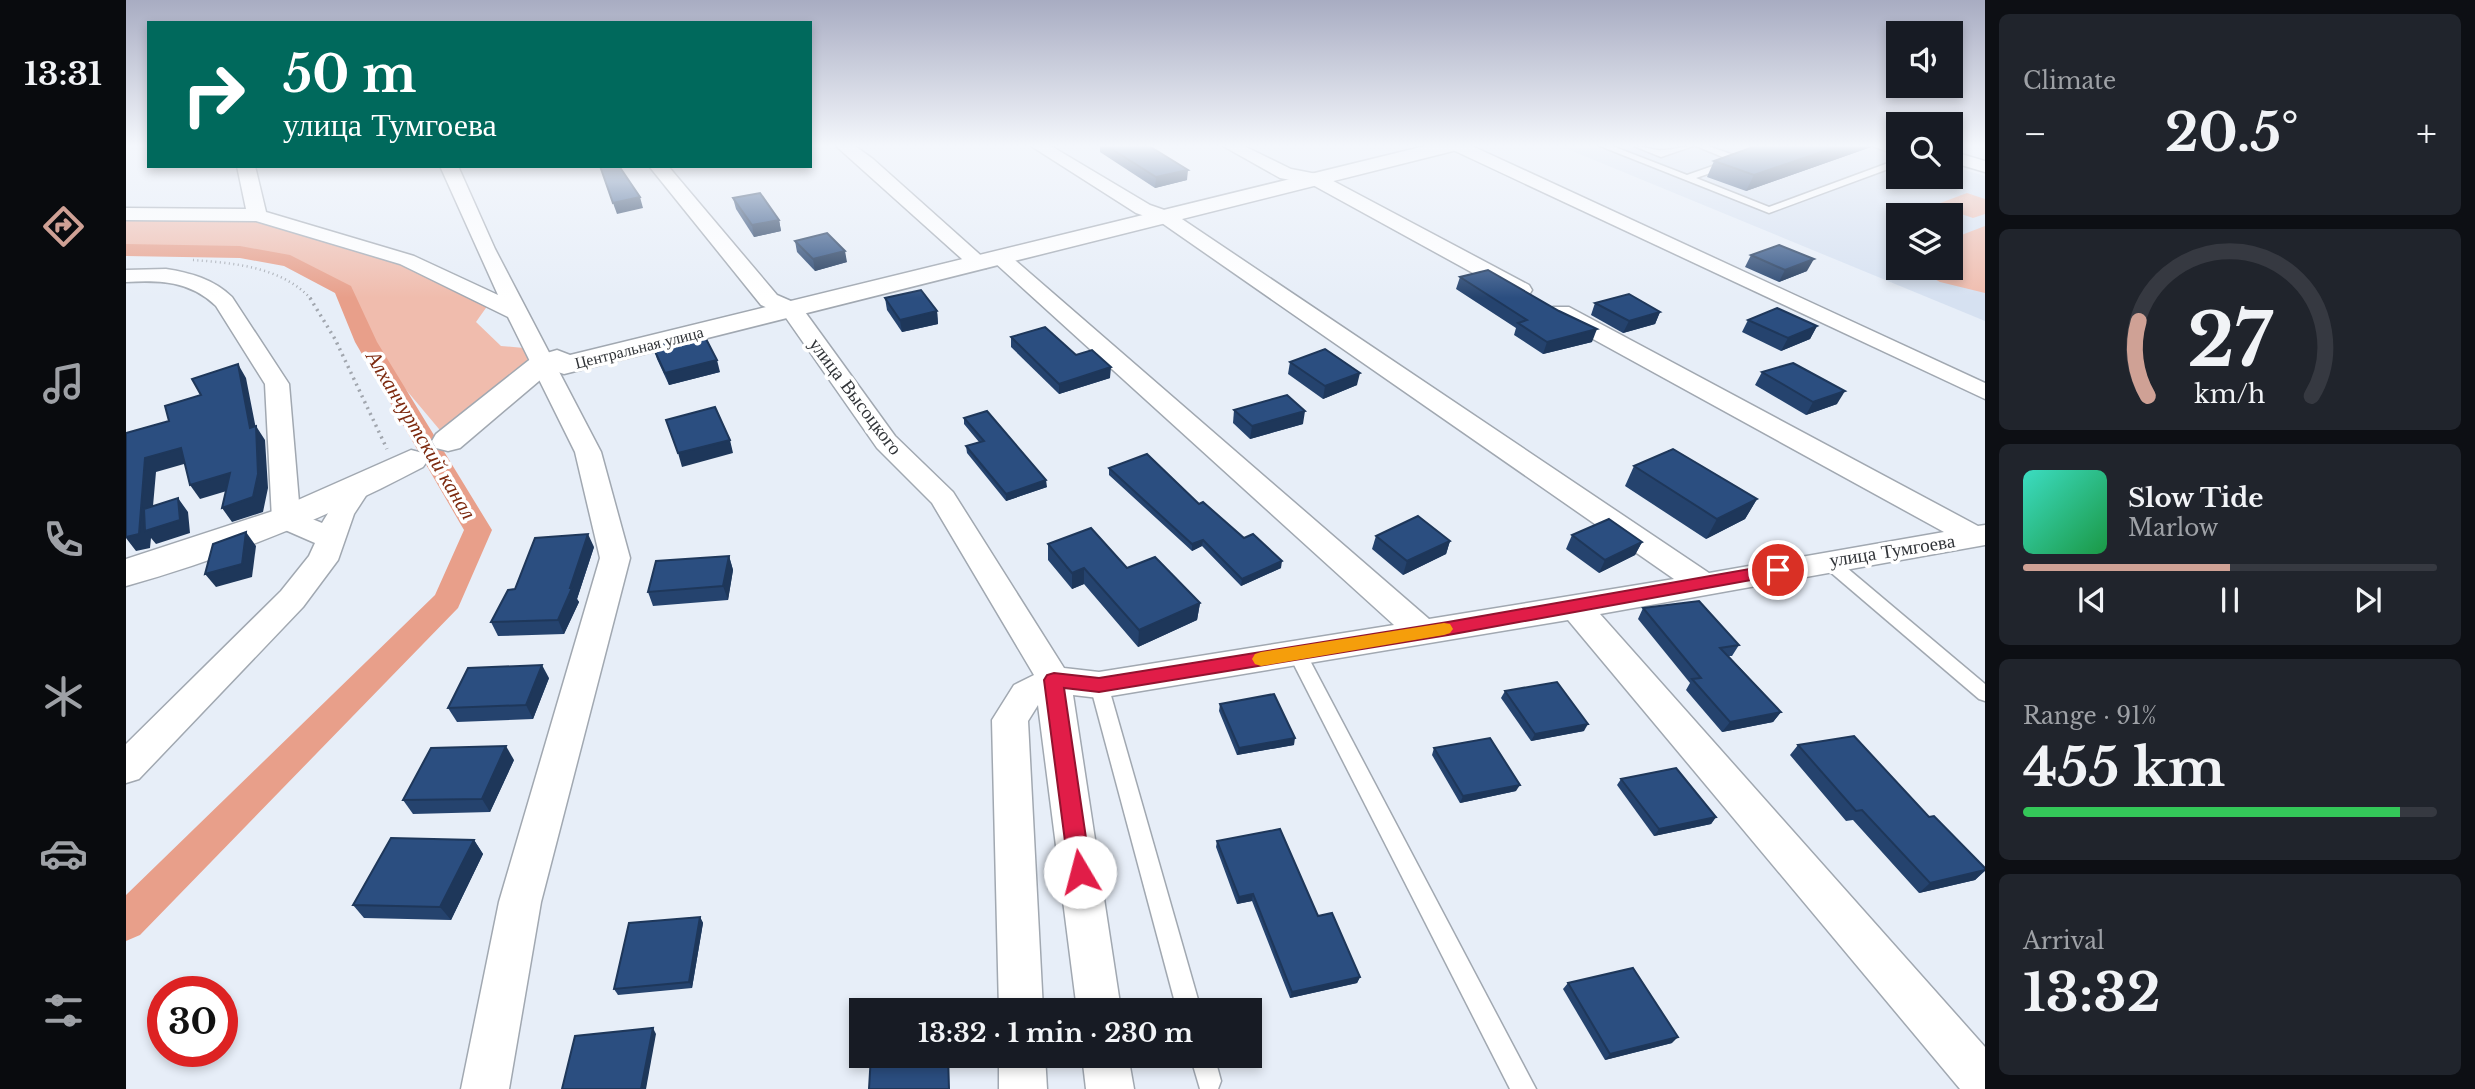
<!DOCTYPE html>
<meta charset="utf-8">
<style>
:root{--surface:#171b24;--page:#20242c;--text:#f1f3f6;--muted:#9ea1a6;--line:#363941;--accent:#cfa195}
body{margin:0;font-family:"Libre Baskerville",serif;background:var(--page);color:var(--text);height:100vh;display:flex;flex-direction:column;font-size:26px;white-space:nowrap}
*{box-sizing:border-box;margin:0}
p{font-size:23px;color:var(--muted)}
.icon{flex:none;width:38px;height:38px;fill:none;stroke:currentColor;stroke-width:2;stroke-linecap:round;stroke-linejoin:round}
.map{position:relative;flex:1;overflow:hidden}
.details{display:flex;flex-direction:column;gap:14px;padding:14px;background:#0d0f14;width:490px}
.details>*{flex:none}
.top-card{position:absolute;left:21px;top:21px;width:665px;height:147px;border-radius:0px;box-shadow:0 4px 10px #0003;background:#00695c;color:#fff;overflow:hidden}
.controls{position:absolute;left:1760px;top:21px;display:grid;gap:14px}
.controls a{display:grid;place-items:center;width:77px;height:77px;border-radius:0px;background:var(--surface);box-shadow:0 4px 10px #0003;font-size:35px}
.speed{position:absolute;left:21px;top:976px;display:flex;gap:14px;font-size:35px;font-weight:700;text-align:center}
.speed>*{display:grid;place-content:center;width:91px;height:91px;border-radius:50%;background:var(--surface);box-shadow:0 4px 10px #0003;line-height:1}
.speed .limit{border:10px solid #d22;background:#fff;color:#111}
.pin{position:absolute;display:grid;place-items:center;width:60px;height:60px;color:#fff;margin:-30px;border:4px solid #fff;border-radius:50%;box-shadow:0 2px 7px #0007}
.me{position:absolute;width:77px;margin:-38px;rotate:352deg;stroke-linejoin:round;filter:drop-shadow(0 0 5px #0008)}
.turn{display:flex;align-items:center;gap:24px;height:147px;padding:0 21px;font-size:32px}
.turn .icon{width:91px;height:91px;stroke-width:2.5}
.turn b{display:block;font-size:49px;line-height:60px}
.big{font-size:52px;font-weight:800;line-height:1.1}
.details .tile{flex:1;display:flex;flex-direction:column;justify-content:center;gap:10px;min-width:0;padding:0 24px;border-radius:10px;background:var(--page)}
.details .dial{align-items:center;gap:0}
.dial svg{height:182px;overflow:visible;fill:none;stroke:var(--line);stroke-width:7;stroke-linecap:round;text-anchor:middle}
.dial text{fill:var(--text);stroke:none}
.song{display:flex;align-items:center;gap:21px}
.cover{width:84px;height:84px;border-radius:10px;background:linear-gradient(135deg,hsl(170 70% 55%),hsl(140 70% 35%))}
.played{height:7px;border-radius:4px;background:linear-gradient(90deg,var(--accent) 50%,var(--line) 50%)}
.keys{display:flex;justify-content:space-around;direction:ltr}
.heat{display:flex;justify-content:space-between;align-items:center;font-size:38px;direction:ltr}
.charge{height:10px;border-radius:5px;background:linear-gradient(90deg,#34c759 91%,var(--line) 0)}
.trip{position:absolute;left:723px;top:998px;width:413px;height:70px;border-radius:0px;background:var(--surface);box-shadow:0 4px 10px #0003;font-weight:800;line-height:70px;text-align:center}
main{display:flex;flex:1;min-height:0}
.menu{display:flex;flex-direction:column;width:126px;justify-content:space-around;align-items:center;background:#090b0e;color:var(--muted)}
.menu .icon{width:49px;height:49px}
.menu .active{color:var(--accent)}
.menu b{font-size:32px;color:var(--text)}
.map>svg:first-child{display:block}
.built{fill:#d6e1f1;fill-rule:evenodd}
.green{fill:#f0bcad}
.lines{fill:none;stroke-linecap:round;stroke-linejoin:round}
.canal{fill:#e89f8a;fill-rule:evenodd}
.service-casing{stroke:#a1a8b1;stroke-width:3}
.minor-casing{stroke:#a1a8b1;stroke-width:3}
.tertiary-casing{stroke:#a1a8b1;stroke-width:3}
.path-far1{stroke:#a1a6ae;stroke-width:2.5;stroke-dasharray:1 3.5;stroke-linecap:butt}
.path{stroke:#a1a6ae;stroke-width:3.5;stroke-dasharray:2 4.5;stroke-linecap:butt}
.service{fill:#fff;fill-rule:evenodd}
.minor{fill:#fff;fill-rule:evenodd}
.tertiary{fill:#fff;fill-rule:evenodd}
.wall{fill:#25436e}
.shaded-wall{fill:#1e375a}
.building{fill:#2b4e80;stroke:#1e375a;stroke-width:2}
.route{fill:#e11d48;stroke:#92132f;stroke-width:2}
.slow{fill:#f59e0b}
.labels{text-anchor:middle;stroke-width:7;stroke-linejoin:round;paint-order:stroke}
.far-street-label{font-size:16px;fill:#313438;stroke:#fff}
.street-label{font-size:19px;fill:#313438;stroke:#fff}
.water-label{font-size:21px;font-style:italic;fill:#7d290e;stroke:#fff}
</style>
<main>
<nav class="menu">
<b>13:31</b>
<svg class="icon active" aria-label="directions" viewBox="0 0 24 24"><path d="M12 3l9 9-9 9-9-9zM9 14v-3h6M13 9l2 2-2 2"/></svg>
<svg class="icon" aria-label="music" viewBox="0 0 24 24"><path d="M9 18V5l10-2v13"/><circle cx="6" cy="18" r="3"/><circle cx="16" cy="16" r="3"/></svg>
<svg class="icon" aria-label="phone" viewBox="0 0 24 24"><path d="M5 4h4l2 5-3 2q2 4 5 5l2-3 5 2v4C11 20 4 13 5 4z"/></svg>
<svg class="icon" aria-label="climate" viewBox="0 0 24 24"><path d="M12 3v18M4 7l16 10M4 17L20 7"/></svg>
<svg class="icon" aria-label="car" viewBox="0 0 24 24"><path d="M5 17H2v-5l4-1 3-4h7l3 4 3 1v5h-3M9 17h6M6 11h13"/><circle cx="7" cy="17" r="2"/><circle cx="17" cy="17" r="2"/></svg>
<svg class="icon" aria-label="filters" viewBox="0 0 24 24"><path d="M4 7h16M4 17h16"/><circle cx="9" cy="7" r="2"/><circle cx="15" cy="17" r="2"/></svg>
</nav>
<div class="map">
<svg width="1859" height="1089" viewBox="0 0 1859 1089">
<rect width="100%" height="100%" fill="#e7eef8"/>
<path class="built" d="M1434 146H1765L1773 148V177H1825V166L1859 176V321ZM1773 215H1825V268H1773Z"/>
<g class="green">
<path d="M1841 193 1859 199V214L1847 218 1809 205Z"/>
<path d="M0 214 131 215 281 260 362 305 350 322 375 346 398 348 402 358 396 372 318 435 240 342 218 290 164 261 114 252 0 250Z"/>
<path d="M1859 226V293L1814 282 1789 268H1825V239Z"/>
</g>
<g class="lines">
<path class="canal" d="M0 244 114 246 164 255 225 286 251 342 366 530 332 608 14 935 0 941V895L309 595 338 530 229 342 209 293 158 266 114 258 0 256Z"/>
<defs>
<g id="service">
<path d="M1474 146H1486L1561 175 1604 160 1570 146H1582L1616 158V162L1570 178 1643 207 1773 159V165L1643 213Z"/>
<path d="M1508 146C1518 146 1528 151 1537 150 1548 150 1557 146 1567 146L1535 157Z"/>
<path d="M1747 146H1760L1773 150V156Z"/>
<path d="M1702 556 1708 557 1859 684V701L1853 699 1696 565 1694 561Z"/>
<path d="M1171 646 1177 648 1180 653 1410 1089H1384L1162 653 1165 648Z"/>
<path d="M973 678 979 680 982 685 1075 1010H1051L964 685 967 680Z"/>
<path d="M1064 1055H1088L1095 1081 1092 1089H1074Z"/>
</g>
<g id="minor">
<path d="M710 146H729L747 159 860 260 863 264 860 268H846Z"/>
<path d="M905 146H925L1024 205 1047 213 1583 573 1818 532 1427 317 1424 312 1427 307H1443L1852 526 1859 525V545L1474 614 1859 1047V1089H1834L1442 620 973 698 947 695 995 1010H951L912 705 902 721 917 1010H873L866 720 888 685 908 675 806 503 751 448 658 315 635 305 523 166H542L651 295 674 305 769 436 827 492 938 668 973 672 1268 625 868 262 865 258 868 254H882L1303 619 1548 579 1033 221 1010 213Z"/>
<path d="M1097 146H1118L1165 169 1196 175 1403 285 1406 290 1403 295H1387L1185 184 1154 178Z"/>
<path d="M1325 146H1346L1859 383V399L1327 150Z"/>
<path d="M1825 151 1859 161V172L1825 162Z"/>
<path d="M111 166H129L140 212 288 256 372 295 314 166H332L369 249 475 452 504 558 415 902 383 1089H335L373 902 474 558 449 452 382 317 274 264 130 221 0 220V208L120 209Z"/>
<path d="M40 269C65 273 87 279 106 297L163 384 174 514 196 523 221 482 231 479 241 482 245 488 228 514 212 560 177 607 13 779 0 783V744L155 591 183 556 189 543 150 526 146 519 139 384 90 306C64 281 34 280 0 282V270Z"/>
<path d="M873 1055H919L921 1089H873Z"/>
<path d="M956 1055H1002L1008 1089H960Z"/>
</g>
<g id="tertiary">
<path d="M1299 146H1334L1331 150 438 374 426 370 334 448 322 451 310 448 306 441 310 434 407 357 431 350 444 355Z"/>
<path d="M285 450 297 453 302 460 297 467C203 517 103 557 0 586V559L147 511Z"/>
</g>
</defs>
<use href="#service" class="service-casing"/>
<use href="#minor" class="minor-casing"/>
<use href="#tertiary" class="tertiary-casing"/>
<path class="path-far1" d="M67 260C108 263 157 267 186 300"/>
<path class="path" d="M184 298 209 339 261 449"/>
<use href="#service" class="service"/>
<use href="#minor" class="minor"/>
<use href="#tertiary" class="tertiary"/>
</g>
<g class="wall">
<path d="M974 146H1023L1061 180 1029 188 974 152Z"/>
<path d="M1626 146H1746L1745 147 1620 191 1581 177 1588 161 1625 148Z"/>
<path d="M607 198 653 220 655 231 628 237 610 209Z"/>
<path d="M669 241 721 262 689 271 671 252Z"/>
<path d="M1625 255 1681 271 1653 282 1619 267Z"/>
<path d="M1334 277 1466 342 1417 354 1388 335 1390 328 1330 289Z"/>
<path d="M759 298 811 311 812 324 776 332 761 310Z"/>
<path d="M1469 303 1534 312 1529 324 1497 333 1465 315Z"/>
<path d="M1622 320 1691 326 1684 339 1655 351 1616 332Z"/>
<path d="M885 337 950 355 984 378 933 394 885 347Z"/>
<path d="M527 347 594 372 543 385 531 359Z"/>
<path d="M1164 362 1231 385 1197 399 1162 374Z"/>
<path d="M1636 372 1711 404 1680 415 1629 385Z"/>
<path d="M1108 410 1177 424 1124 439 1107 423Z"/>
<path d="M838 418 921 487 880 501 841 453 840 446 853 442 838 424Z"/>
<path d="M1508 466 1631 499 1619 519 1580 539 1499 486Z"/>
<path d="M983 468 1073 504 1155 568 1115 586 1076 546 1066 551 983 475Z"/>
<path d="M1446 535 1516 542 1509 555 1473 573 1440 549Z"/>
<path d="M1250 536 1324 541 1320 554 1277 575 1246 549Z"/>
<path d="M922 544 1001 568 1074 603 1071 620 1012 647 958 584 946 589 922 560Z"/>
<path d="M468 547 451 599 453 602 438 634 372 636 365 622 389 589Z"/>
<path d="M603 556 607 570 602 600 527 606 522 592Z"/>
<path d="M1517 608 1613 645 1606 656H1603L1655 712 1647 722 1596 732 1560 690 1564 683 1512 619Z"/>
<path d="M423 678 407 719 331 722 322 708Z"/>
<path d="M1379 691 1458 731 1405 741 1375 698Z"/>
<path d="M1094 704 1168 745 1111 755 1093 711Z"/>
<path d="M1672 745 1803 817 1859 868V871L1849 880 1793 893 1727 820 1720 821 1664 755Z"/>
<path d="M1308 748 1390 791 1334 803 1306 755Z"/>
<path d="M388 760 364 812 287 814 277 800Z"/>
<path d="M1495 779 1590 817 1585 824 1528 836 1491 785Z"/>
<path d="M348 840 357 854 325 920 238 918 227 905Z"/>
<path d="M1091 841 1234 977 1231 983 1164 998 1126 901 1111 904 1090 847Z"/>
<path d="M574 917 577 923 566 988 492 995 488 989Z"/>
<path d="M1442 983 1546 1043 1479 1060 1437 989Z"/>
</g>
<g class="shaded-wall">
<path d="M1713 146H1746L1745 147 1620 191 1628 175Z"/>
<path d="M1062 170 1061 180 1029 188 1030 177Z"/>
<path d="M514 197 517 208 491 214 487 203Z"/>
<path d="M653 220 655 231 628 237 626 225Z"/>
<path d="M719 251 721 262 689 271 687 259Z"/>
<path d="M1688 259 1681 271 1653 282 1659 270Z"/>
<path d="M811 311 812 324 776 332 774 320Z"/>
<path d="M1534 312 1529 324 1497 333 1503 321Z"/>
<path d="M1691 326 1684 339 1655 351 1662 338Z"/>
<path d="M1471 329 1466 342 1417 354 1421 342Z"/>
<path d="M591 360 594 372 543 385 539 373Z"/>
<path d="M112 364 120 378 130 429V426L139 440 142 488 137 512 106 522 96 508 124 428Z"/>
<path d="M985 367 984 378 933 394V384Z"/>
<path d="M1234 373 1231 385 1197 399 1199 386Z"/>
<path d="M1719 391 1711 404 1680 415 1687 402Z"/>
<path d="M1179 411 1177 424 1124 439 1126 426Z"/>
<path d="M604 440 607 453 556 467 552 453Z"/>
<path d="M55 448 65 462 30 472 25 529 52 498 62 512 64 533 30 544 25 538 24 548 10 551 0 538V537L19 458Z"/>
<path d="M104 473 114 487 74 499 64 485Z"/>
<path d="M920 480 921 487 880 501V494Z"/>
<path d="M1631 499 1619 519 1580 539 1591 519Z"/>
<path d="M120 532 130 546 126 577 90 587 79 574Z"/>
<path d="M462 534 468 547 451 599 453 602 438 634 432 620Z"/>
<path d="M1077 540 1076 546 1066 551V544Z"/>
<path d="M1324 541 1320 554 1277 575 1281 561Z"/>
<path d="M1516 542 1509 555 1473 573 1479 560Z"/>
<path d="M603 556 607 570 602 600 597 586Z"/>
<path d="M1156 561 1155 568 1115 586 1116 579Z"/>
<path d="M958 568V584L946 589V573Z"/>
<path d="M1074 603 1071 620 1012 647 1013 630Z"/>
<path d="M416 665 423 678 407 719 400 705Z"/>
<path d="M1655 712 1647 722 1596 732 1604 722Z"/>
<path d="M1462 724 1458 731 1405 741 1409 734Z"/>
<path d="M1169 738 1168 745 1111 755 1113 748Z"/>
<path d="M380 746 388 760 364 812 356 799Z"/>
<path d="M1394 785 1390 791 1334 803 1337 796Z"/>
<path d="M1590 817 1585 824 1528 836 1533 829Z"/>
<path d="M348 840 357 854 325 920 314 907Z"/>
<path d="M1859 870 1849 880 1793 893 1804 883Z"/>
<path d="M1127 894 1126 901 1111 904 1113 897Z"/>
<path d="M574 917 577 923 566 988 563 982Z"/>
<path d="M1234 977 1231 983 1164 998 1166 992Z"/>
<path d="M527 1028 530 1034 520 1089H515Z"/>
<path d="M1552 1037 1546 1043 1479 1060 1484 1054Z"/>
</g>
<g class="building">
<path d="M981 146H1023L1062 170 1030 177Z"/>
<path d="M1630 146H1713L1628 175 1588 161Z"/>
<path d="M474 166H493L514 197 487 203Z"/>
<path d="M634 193 653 220 626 225 607 198Z"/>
<path d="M701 233 719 251 687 259 669 241Z"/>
<path d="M1653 245 1688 259 1659 270 1625 255Z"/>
<path d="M1362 270 1433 311 1471 329 1421 342 1392 323 1401 320 1334 277Z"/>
<path d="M795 290 811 311 774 320 759 298Z"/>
<path d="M1503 294 1534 312 1503 321 1469 303Z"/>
<path d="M1651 308 1691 326 1662 338 1622 320Z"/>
<path d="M919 327 950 355 966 350 985 367 933 384 885 337Z"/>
<path d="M578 335 591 360 539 373 527 347Z"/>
<path d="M1199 349 1234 373 1199 386 1164 362Z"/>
<path d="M1667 363 1719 391 1687 402 1636 372Z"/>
<path d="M112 364 124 428 130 426 132 474 127 497 96 508 104 473 64 485 55 448 19 458 13 534 0 537V433L43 421 39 406 75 395 66 379Z"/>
<path d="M1161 395 1179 411 1126 426 1108 410Z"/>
<path d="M589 407 604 440 552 453 540 420Z"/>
<path d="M861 411 920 480 880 494 840 446 858 441 838 418Z"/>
<path d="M1547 449 1631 499 1591 519 1508 466Z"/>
<path d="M1021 454 1073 504 1077 502 1118 538 1127 534 1156 561 1116 579 1077 540 1066 544 983 468Z"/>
<path d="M52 498 54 520 19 531 18 509Z"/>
<path d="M1292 516 1324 541 1281 561 1250 536Z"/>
<path d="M1483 519 1516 542 1479 560 1446 535Z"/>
<path d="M965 528 1001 568 1029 557 1074 603 1013 630 958 568 946 573 922 544Z"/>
<path d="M120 532 116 564 79 574 87 544Z"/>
<path d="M462 534 444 588H446L432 620 365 622 382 590 389 589 409 538Z"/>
<path d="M603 556 597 586 522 592 530 561Z"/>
<path d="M1573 601 1613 645 1594 648 1655 712 1604 722 1566 679 1575 678 1517 608Z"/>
<path d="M416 665 400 705 322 708 342 668Z"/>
<path d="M1431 682 1462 724 1409 734 1379 691Z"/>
<path d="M1148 694 1169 738 1113 748 1094 704Z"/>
<path d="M1728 736 1803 817 1808 816 1859 868V870L1804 883 1736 810 1730 811 1672 745Z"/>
<path d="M1364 738 1394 785 1337 796 1308 748Z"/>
<path d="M380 746 356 799 277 800 305 748Z"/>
<path d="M1550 768 1590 817 1533 829 1495 779Z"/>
<path d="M1154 829 1192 916 1206 913 1234 977 1166 992 1127 894 1113 897 1091 841Z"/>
<path d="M265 838 348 840 314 907 227 905Z"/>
<path d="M574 917 563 982 488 989 503 923Z"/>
<path d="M1507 968 1552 1037 1484 1054 1442 983Z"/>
<path d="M527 1028 515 1089H436L449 1036Z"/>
<path d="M745 1055H822L823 1089H743Z"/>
</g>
<linearGradient id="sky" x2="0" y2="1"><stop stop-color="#a8acc2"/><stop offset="0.49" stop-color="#f4f7fc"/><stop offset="1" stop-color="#f4f7fc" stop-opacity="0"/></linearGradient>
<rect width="1859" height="298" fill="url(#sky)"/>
<path class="route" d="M1652 564 1658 566 1660 570 1658 574 1322 635 973 692 938 688 965 872 962 879 954 882 946 879 943 872 918 680 921 675 928 673 973 678 1322 622Z"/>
<path class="slow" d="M1318 623 1324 624 1327 629 1324 633 1318 635 1135 666 1129 664 1126 659 1129 654 1135 652Z"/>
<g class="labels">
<g class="far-street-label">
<text transform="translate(513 347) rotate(-14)" y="6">Центральная улица</text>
</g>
<g class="street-label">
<text transform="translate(730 396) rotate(53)" y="7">улица Высоцкого</text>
<text transform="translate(1766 550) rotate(-9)" y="7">улица Тумгоева</text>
</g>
<g class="water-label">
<text transform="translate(295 435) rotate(59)" y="7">Алханчуртский канал</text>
</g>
</g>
</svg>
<div class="controls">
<a><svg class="icon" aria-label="sound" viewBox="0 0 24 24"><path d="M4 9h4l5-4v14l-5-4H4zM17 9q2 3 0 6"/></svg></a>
<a><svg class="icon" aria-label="search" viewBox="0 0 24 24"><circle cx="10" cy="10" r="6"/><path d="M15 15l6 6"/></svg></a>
<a><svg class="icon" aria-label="layers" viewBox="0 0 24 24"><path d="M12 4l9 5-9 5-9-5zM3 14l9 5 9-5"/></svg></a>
</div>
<div class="speed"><div class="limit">30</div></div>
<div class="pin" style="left:1652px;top:570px;background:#d93025"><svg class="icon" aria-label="arrive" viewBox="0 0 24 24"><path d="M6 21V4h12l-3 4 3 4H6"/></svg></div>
<svg class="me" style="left:954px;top:872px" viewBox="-20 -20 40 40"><circle r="19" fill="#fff"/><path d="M0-13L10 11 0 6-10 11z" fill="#e11d48"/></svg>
<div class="trip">13:32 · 1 min · 230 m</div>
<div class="top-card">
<div class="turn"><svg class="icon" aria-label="right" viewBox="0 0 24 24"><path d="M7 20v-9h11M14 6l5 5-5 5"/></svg><div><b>50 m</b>улица Тумгоева</div></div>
</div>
</div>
<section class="details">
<div class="tile"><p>Climate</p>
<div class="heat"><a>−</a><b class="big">20.5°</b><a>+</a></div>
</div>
<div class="tile dial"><svg viewBox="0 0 100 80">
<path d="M14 69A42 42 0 1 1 86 69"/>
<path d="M14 69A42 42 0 0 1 10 36" stroke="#cfa195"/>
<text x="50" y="56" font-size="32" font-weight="700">27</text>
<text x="50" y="72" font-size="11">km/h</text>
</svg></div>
<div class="tile">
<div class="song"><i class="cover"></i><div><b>Slow Tide</b><p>Marlow</p></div></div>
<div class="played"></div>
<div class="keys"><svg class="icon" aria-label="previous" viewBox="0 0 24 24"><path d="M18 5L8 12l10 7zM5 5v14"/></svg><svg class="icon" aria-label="pause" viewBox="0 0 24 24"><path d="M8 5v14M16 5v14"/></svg><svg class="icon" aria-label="next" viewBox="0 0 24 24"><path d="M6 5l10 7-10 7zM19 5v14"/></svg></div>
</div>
<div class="tile"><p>Range · 91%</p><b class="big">455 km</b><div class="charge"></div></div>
<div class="tile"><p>Arrival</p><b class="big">13:32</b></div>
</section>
</main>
